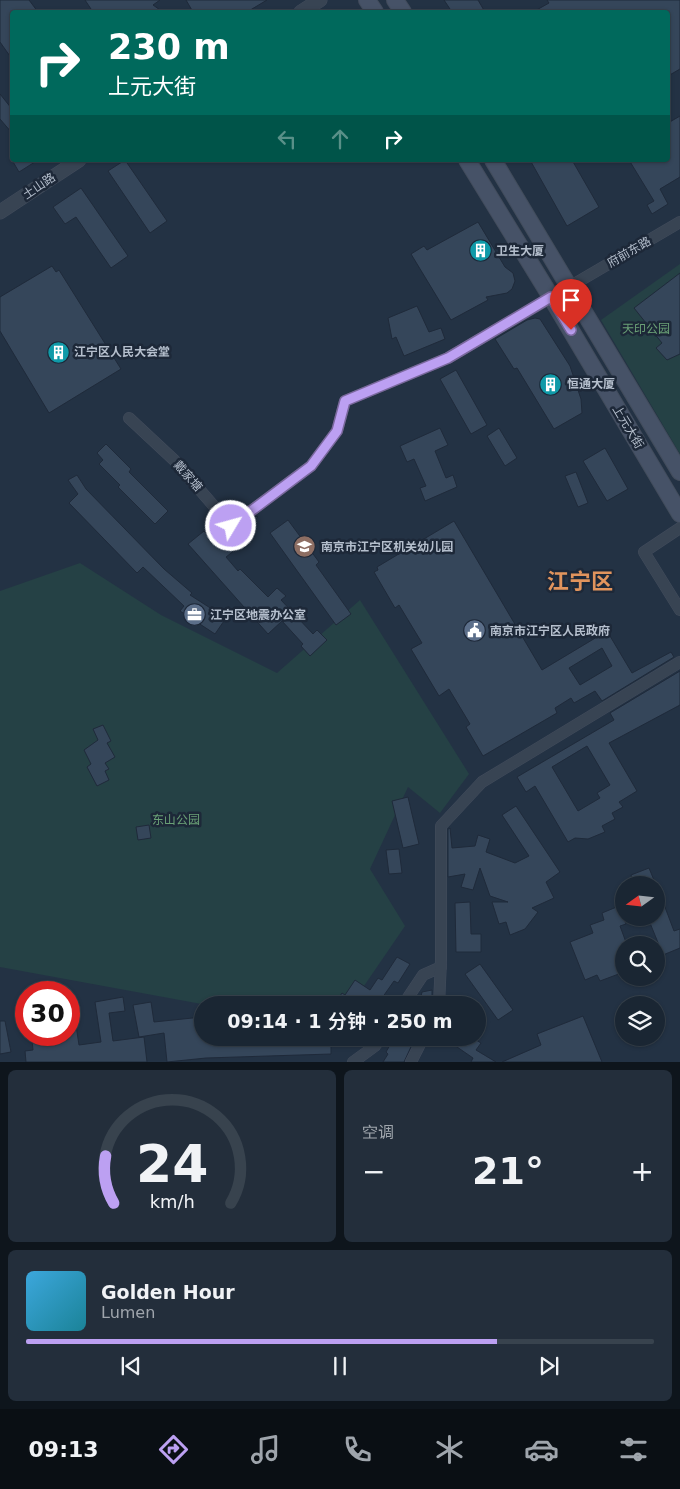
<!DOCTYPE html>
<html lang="zh">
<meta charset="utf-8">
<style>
:root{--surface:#1a2633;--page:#232e3b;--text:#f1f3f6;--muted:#9fa5ac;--line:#38434e;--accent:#bca0f2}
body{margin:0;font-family:"DejaVu Sans","Noto Sans SC",sans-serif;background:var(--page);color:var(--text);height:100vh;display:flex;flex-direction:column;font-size:19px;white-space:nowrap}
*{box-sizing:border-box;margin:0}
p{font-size:16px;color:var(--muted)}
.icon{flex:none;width:28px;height:28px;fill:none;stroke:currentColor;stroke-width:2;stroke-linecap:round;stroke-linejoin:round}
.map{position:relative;height:1062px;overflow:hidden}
.panel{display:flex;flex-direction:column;gap:8px;padding:8px;background:#0e151c;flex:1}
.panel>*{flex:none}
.guide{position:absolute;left:10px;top:10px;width:660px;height:152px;border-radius:5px;box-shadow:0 1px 4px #0004,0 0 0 1px var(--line);background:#00695c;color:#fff;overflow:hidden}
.needle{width:32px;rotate:255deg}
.tools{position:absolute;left:615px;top:876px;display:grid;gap:10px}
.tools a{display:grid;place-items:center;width:50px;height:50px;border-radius:50%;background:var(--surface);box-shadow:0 1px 4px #0004,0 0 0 1px var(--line);font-size:25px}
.speed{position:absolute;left:15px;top:981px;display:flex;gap:10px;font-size:25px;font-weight:700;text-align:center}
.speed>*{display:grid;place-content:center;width:65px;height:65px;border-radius:50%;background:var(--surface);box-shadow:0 1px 4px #0004,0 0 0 1px var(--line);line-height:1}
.speed .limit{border:8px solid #d22;background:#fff;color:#111}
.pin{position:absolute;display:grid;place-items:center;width:42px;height:42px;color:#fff;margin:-51px -21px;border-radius:50% 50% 50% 0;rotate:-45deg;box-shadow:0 0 5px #0007}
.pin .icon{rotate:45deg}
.me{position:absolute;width:55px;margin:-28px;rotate:53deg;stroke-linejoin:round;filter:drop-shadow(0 0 4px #0008)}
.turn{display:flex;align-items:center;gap:18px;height:105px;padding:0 15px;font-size:22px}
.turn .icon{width:65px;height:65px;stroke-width:2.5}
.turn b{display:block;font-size:35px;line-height:42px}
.lanes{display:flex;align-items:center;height:48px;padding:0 15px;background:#0003;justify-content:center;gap:25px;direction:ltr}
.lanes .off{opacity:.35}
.big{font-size:38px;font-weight:600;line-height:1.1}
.panel .widget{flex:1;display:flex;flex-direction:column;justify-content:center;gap:8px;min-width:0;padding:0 18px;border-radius:8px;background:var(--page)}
.panel .dial{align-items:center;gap:0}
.dial svg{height:130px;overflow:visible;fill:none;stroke:var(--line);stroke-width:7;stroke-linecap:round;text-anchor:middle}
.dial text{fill:var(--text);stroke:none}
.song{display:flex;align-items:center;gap:15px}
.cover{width:60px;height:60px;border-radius:8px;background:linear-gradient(135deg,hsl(200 70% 55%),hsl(190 70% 35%))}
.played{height:5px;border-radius:2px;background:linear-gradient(90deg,var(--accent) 75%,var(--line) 75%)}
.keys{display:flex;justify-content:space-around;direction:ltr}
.heat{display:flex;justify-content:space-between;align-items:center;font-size:28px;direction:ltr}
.panel .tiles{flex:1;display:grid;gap:8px;grid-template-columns:1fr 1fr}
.widget:last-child{grid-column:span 2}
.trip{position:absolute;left:194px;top:996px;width:292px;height:50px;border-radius:25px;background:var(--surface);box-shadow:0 1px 4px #0004,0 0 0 1px var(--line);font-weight:600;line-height:50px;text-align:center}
.tab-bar{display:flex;height:80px;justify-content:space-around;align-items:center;background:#0a0f14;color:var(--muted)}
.tab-bar .icon{width:35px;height:35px}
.tab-bar .active{color:var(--accent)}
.tab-bar b{font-size:22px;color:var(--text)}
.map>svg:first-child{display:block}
.green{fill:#254145}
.building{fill:#35465a;stroke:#1f2a3a;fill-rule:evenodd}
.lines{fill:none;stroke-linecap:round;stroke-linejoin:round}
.minor-casing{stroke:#424c5c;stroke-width:12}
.tertiary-casing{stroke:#424c5c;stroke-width:15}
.secondary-casing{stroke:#424c5c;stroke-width:18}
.minor{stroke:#384453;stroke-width:11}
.tertiary{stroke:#384453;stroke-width:14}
.secondary{stroke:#465267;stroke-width:16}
.route-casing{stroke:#7a689d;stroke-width:12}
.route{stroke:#bca0f2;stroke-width:9}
.labels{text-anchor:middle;stroke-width:5;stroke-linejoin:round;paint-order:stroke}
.street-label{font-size:12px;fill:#b5bfcd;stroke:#1d2838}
.poi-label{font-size:12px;font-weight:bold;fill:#b5bfcd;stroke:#1d2838;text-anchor:start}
.park-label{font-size:12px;fill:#6aa076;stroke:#1d2838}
.town-label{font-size:22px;font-weight:bold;fill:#e1945d;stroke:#1d2838}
</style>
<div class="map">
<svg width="680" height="1062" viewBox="0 0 680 1062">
<rect width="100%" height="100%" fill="#233244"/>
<g class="green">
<path d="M680 264V454L601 320Z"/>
<path d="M80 563 161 615 277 673 360 600 469 774 440 813 408 787 370 869 405 926 351 1005H207L0 967V591Z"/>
</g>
<g class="building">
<path d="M0 0H29L38 12H12V59L0 42Z"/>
<path d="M85 0H160L153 5 163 12H93Z"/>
<path d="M186 0H267L247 12H193Z"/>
<path d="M444 0H478L485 12H452Z"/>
<path d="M547 0H680V69L668 76V12H533L549 3Z"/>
<path d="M0 94 12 109V133L0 119Z"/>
<path d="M680 116V177L660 189 668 204 652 214 647 205 654 201 629 160H668V123Z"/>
<path d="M12 160H38L19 172Z"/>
<path d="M125 160 167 221 150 233 108 171Z"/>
<path d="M530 160H572L599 207 567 226Z"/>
<path d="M81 188 128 256 111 268 76 217 65 224 53 207Z"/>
<path d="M478 222 505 267 513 273 515 281 512 289 507 293 486 297 488 300 451 320 411 254 424 246 427 250Z"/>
<path d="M52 266 56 272 59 270 121 369 49 413 0 331V297Z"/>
<path d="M680 273V354L667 360 656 348 662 343 634 308Z"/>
<path d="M417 306 429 332 441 328 445 339 404 356 396 337 392 339 388 318Z"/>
<path d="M535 318 540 319 570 366 581 399 582 413 554 429 517 368 514 369 495 339 527 320Z"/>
<path d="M456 370 487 425 471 434 440 379Z"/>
<path d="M440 428 448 445 435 451 446 478 453 475 457 487 425 501 420 488 426 486 414 459 407 462 400 446Z"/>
<path d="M499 428 517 458 505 466 487 436Z"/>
<path d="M106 444 131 469 129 472 168 511 155 524 118 487 120 485 99 464 103 460 97 453Z"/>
<path d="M605 448 628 489 607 501 583 461Z"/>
<path d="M576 472 588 503 578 507 565 476Z"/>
<path d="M77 475 86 489 164 569 192 593 190 595 226 618 215 634 180 611 184 606 143 567 137 573 69 503 78 494 68 480Z"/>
<path d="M257 516 258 517 246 527 249 530 239 538 244 543 226 557 238 571 240 569 268 597 277 588 286 596 281 600 313 634 317 630 327 640 310 656 301 646 303 644 282 621 268 634 188 544 204 531 211 539 224 529 228 533H233Z"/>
<path d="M288 520 319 562 316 565 351 614 336 625 270 533Z"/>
<path d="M454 521 542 670 607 631 632 673 671 652 674 657 602 701 595 691 574 703 571 698 555 708 557 713 483 756 466 727 470 724 449 689 439 696 411 649 422 643 399 605 395 608 374 572 378 570 377 567ZM602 648 612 666 580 685 569 668Z"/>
<path d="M680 671V705L609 743 637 791 619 802 623 807 612 813 615 819 602 826 605 832 588 839 575 838 568 842 535 786 526 792 517 777 614 720 610 713ZM587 746 610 785 597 793 600 798 578 811 552 767Z"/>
<path d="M103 725 111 741 107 743 115 757 105 763 109 769 105 771 109 780 97 786 87 767 91 764 84 750 98 740 93 729Z"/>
<path d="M408 797 419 844 403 848 392 801Z"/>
<path d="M516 806 560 872 546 882 554 898 532 908 538 912 525 929 510 935 506 922 499 924 492 902H508L490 896 480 868 473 890 461 887 465 874 448 877V829L450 828 452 848 475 846 478 835 490 839 486 852 515 863 529 856 502 815Z"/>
<path d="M149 825 151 838 138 840 136 827Z"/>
<path d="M399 849 402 873 389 874 386 850Z"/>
<path d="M649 868 656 885H635L631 875Z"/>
<path d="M657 886 674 931 680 929V948L663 955 648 918H656Z"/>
<path d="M470 902 471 934H481V952H456L455 903Z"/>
<path d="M619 906 626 924 620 926 627 945H624V972L600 981 597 975 585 980 570 942 593 933 590 925 604 920 602 913Z"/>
<path d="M397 957 410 964 398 983 394 981 382 998 396 1005H334L342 993 345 995 355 980 370 990 378 978 382 980Z"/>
<path d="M480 964 513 1010 498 1020 465 974Z"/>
<path d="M432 990V1005H419L422 992Z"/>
<path d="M123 997 125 1011 109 1013 113 1041 144 1037 147 1062H26L25 1051 33 1050 32 1040 61 1036 60 1035H69V1012H74L79 1045 101 1042 95 1002Z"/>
<path d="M151 1002 154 1022 202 1017V1038H331V1054L206 1058 167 1062 164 1033 139 1037 133 1005Z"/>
<path d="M583 1016 602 1062H502L541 1045 537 1034Z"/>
<path d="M0 1021H5L11 1052 0 1054Z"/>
<path d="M394 1038H415L404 1062H383L388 1054 386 1052Z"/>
<path d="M444 1038H473L481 1043 476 1050 496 1062H471L473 1058Z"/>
</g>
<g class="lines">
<defs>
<g id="minor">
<path d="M129 418 174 460 231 526 311 466 337 431 345 401 448 358 680 222"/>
<path d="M680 528 644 552 680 610"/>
<path d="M403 1005 423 975 441 967"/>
<path d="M439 1005 441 960V826L482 782 680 662"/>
<path d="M353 1062 375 1046 381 1038"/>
<path d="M411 1062 423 1038"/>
</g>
<g id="tertiary">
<path d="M301 12 320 0"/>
<path d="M0 212 79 160"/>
</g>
<g id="secondary">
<path d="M367 0 375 12"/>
<path d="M395 0 403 12"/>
<path d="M467 160 551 297 680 514"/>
<path d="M493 160 680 472"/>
</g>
</defs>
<use href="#minor" class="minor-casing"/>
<use href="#tertiary" class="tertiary-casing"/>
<use href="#secondary" class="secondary-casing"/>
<use href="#minor" class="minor"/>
<use href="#tertiary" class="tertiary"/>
<use href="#secondary" class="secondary"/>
</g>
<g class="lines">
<defs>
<path id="route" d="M231 526 311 466 337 431 345 401 448 358 551 297 571 330"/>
</defs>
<use href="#route" class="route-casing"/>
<use href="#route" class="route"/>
</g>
<defs>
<symbol id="building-disc" viewBox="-11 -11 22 22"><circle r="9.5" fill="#0f9aa8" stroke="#1d2838"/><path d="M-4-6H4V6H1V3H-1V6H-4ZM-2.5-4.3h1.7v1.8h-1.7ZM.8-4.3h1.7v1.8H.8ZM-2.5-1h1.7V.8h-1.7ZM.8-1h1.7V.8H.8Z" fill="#fff"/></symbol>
<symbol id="school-disc" viewBox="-11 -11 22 22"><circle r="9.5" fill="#8d6e63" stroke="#1d2838"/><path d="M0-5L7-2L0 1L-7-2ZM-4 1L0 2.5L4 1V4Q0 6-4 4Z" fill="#fff"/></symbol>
<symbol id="office-disc" viewBox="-11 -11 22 22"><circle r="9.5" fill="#5c6f8a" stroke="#1d2838"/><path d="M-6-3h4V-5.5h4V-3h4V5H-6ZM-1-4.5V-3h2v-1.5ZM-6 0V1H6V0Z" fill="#fff"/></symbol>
<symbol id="civic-disc" viewBox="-11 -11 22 22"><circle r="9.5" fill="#5c6f8a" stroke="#1d2838"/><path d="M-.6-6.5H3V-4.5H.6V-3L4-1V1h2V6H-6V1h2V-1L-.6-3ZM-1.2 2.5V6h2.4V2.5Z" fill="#fff"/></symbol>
</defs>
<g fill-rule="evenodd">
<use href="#building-disc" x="468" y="238" width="25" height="25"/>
<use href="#building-disc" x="46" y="340" width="25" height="25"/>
<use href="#building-disc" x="538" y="372" width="25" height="25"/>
<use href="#school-disc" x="292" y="534" width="25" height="25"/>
<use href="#office-disc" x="182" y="602" width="25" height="25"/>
<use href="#civic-disc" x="462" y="618" width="25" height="25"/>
</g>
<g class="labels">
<g class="street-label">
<text transform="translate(39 186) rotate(-34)" y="4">土山路</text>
<text transform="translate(629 252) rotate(-30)" y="4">府前东路</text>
<text transform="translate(628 427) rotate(59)" y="4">上元大街</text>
<text transform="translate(188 476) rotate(48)" y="4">戴家塘</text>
</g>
<g class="poi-label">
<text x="496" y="255">卫生大厦</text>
<text x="74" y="356">江宁区人民大会堂</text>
<text x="567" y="388">恒通大厦</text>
<text x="321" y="551">南京市江宁区机关幼儿园</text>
<text x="210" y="619">江宁区地震办公室</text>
<text x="490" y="635">南京市江宁区人民政府</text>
</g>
<g class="park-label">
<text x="646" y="333">天印公园</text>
<text x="176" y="824">东山公园</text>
</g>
<g class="town-label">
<text x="580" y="589">江宁区</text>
</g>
</g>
</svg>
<div class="tools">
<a><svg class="needle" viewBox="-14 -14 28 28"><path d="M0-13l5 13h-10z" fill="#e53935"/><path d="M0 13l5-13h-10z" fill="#9fa5ac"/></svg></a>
<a><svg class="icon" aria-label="search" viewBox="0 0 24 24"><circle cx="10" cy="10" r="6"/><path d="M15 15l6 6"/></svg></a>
<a><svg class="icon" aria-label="layers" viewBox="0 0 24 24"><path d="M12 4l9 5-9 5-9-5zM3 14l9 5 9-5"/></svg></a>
</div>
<div class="speed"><div class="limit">30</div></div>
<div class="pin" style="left:571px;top:330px;background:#d93025"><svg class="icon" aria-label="arrive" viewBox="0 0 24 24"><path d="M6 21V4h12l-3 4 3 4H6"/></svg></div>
<svg class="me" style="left:231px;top:526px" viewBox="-20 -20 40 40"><circle r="17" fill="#bca0f2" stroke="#fff" stroke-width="3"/><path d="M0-11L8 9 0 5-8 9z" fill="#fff"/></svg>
<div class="trip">09:14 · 1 分钟 · 250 m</div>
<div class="guide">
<div class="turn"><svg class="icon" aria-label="right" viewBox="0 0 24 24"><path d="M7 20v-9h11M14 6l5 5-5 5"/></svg><div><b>230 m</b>上元大街</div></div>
<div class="lanes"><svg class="icon off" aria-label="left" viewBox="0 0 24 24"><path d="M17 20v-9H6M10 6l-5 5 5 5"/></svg><svg class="icon off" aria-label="ahead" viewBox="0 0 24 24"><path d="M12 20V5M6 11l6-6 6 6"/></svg><svg class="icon" aria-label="right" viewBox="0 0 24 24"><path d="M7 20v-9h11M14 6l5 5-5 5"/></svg></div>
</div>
</div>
<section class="panel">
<div class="tiles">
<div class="widget dial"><svg viewBox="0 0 100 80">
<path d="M14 69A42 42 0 1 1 86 69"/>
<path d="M14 69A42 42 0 0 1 9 40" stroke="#bca0f2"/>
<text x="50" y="56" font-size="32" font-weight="700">24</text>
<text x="50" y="72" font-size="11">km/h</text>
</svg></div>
<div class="widget"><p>空调</p>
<div class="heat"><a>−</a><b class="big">21°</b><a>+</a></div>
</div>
<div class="widget">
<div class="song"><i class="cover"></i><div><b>Golden Hour</b><p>Lumen</p></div></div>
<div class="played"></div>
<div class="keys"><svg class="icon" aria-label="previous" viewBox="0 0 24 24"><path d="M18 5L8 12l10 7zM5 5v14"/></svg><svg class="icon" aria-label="pause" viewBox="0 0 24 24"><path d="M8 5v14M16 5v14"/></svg><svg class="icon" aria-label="next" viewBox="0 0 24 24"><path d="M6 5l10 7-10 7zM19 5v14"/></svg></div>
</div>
</div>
</section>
<nav class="tab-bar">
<b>09:13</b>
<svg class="icon active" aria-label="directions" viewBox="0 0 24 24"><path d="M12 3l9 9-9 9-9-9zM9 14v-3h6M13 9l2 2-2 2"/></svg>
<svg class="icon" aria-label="music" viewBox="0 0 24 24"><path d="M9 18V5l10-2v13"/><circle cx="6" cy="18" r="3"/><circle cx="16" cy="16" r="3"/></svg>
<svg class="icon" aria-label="phone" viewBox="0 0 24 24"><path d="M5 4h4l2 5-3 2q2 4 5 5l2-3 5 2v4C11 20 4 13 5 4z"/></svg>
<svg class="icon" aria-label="climate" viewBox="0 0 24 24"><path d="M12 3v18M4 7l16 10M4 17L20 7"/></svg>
<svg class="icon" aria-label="car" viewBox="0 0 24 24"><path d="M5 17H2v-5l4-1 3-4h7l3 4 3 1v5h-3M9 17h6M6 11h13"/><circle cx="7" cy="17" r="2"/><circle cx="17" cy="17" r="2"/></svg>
<svg class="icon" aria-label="filters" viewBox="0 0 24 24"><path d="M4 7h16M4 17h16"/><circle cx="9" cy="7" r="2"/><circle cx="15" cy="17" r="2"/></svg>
</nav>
